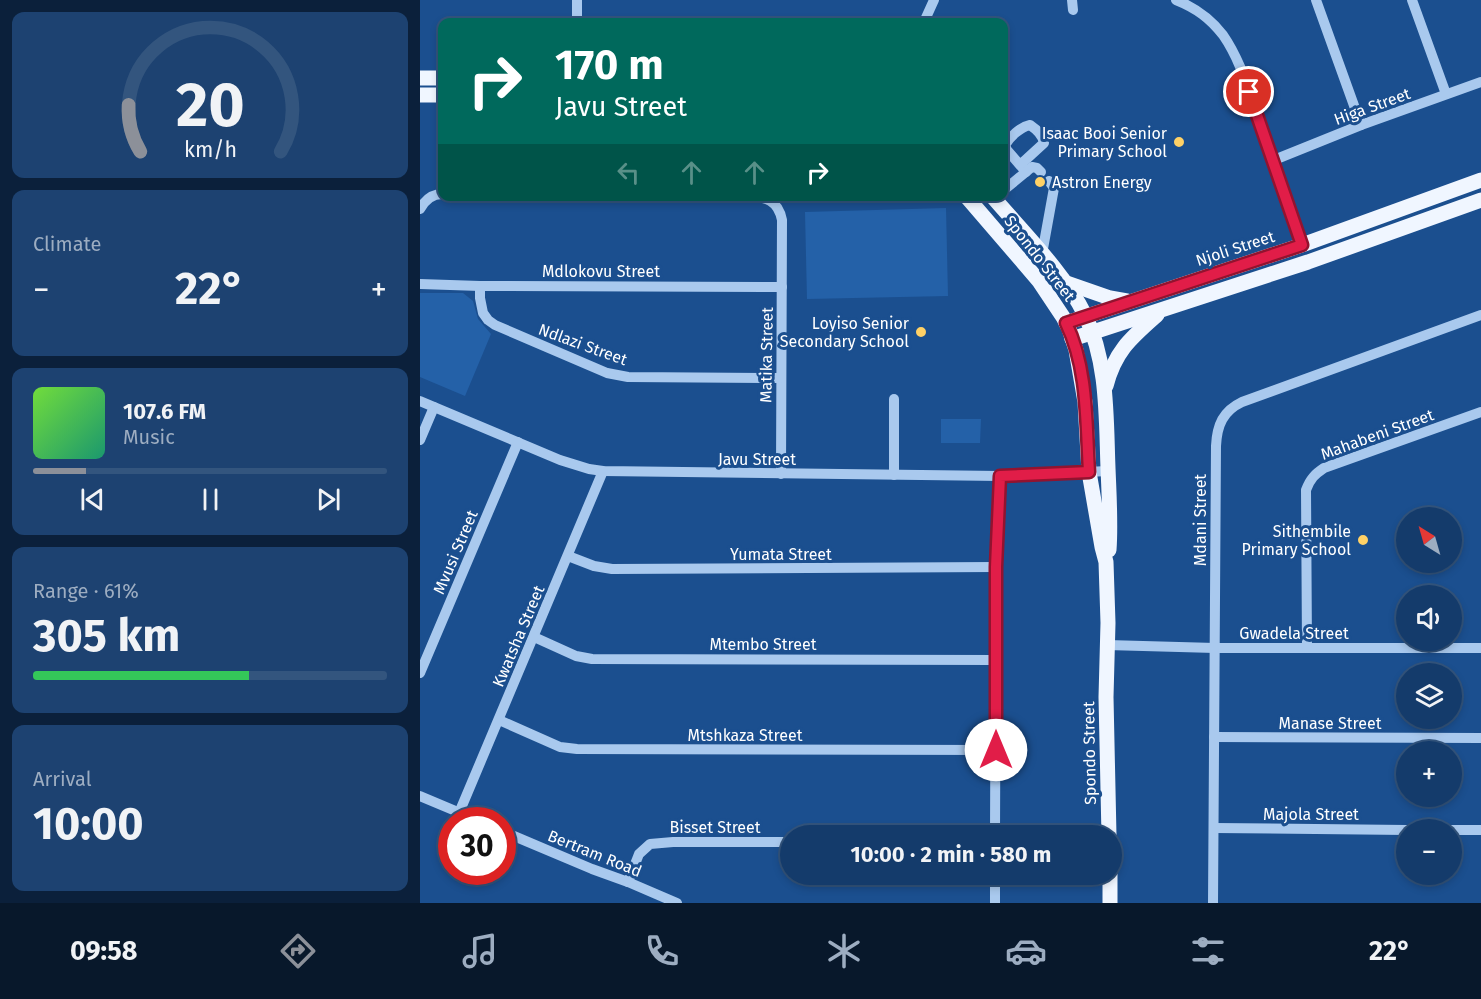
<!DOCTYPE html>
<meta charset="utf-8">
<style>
:root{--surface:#143b6b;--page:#1d4271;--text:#f1f3f6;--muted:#9dadc1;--line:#33557e;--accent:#8c9099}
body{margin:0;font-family:"Fira Sans",sans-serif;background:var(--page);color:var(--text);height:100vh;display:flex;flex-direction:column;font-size:22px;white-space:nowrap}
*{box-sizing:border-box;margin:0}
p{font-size:20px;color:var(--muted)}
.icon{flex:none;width:33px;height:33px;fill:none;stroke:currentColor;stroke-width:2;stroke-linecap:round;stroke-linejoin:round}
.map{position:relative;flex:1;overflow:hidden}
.drawer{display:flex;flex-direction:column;gap:12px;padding:12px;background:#0b203b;width:420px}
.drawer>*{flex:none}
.banner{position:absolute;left:18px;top:18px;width:570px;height:183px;border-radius:12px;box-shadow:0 3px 9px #0003,0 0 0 2px var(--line);background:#00695c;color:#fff;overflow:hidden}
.needle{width:39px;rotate:323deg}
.tools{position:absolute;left:976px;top:507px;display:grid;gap:12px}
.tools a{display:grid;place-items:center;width:66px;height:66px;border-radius:50%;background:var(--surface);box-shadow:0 3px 9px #0003,0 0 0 2px var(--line);font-size:30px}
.speed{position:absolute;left:18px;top:807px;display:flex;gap:12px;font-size:30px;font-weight:700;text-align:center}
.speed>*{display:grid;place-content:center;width:78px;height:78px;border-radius:50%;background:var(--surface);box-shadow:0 3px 9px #0003,0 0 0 2px var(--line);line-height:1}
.speed .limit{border:9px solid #d22;background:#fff;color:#111}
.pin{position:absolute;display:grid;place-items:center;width:51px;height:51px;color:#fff;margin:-26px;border:3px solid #fff;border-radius:50%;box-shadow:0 2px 6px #0007}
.me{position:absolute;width:66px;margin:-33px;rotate:0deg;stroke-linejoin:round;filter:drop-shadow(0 0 4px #0008)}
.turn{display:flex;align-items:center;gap:21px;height:126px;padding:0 18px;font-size:27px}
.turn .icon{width:78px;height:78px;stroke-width:2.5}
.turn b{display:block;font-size:42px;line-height:51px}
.lanes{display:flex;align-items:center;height:57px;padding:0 18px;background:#0003;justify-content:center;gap:30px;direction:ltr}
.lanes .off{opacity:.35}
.big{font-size:45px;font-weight:700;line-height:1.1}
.drawer .tile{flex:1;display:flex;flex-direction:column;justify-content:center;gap:9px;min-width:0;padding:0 21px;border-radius:12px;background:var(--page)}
.drawer .dial{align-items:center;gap:0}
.dial svg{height:156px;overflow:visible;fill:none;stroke:var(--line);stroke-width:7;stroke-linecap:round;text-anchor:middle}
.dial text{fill:var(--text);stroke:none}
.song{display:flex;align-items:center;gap:18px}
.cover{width:72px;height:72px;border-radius:9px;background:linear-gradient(135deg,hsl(100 70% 55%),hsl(160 70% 35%))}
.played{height:6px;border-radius:3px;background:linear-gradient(90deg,var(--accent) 15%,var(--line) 15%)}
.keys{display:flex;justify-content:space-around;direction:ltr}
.heat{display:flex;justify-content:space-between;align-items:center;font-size:33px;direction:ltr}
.charge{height:9px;border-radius:4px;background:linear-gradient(90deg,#34c759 61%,var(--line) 0)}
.trip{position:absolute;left:360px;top:825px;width:342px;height:60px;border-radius:30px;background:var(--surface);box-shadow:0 3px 9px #0003,0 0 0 2px var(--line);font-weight:700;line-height:60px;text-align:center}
.menu{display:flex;height:96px;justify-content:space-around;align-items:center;background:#08182b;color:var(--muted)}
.menu .icon{width:42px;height:42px}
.menu .on{color:var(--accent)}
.menu b{font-size:27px;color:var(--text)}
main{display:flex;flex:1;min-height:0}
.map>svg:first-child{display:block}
.green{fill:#2461a8}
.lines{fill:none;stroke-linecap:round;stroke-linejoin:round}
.minor{stroke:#a9c9ee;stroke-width:10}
.major{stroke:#f0f6ff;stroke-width:15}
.route-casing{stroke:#92132f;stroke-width:15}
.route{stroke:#e11d48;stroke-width:10}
.poi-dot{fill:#ffd166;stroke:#1b4f8f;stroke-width:2}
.labels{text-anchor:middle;stroke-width:6;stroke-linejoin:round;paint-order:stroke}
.street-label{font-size:16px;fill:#fff;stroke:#1b4f8f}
.poi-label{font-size:16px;fill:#fff;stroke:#1b4f8f;text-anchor:end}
</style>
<main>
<section class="drawer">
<div class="tile dial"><svg viewBox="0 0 100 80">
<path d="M14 69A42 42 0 1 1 86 69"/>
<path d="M14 69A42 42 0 0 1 8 45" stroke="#8c9099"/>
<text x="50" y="56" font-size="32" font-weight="700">20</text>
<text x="50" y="72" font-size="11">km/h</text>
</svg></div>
<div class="tile"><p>Climate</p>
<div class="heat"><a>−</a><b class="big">22°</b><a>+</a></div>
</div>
<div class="tile">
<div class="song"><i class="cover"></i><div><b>107.6 FM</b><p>Music</p></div></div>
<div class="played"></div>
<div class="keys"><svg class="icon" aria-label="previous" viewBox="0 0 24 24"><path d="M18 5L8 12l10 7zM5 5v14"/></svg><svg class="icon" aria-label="pause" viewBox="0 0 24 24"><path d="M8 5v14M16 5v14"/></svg><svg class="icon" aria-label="next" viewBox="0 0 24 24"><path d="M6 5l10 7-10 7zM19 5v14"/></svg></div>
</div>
<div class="tile"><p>Range · 61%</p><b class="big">305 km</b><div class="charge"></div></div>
<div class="tile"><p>Arrival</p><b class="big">10:00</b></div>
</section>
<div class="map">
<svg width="1061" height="903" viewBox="0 0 1061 903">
<rect width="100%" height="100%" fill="#1b4f8f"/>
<g class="green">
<path d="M526 208 528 296 387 299 385 212Z"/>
<path d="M0 293H43L53 301 58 319 71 334 45 396 0 377Z"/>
<path d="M521 419H561L560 443H521Z"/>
</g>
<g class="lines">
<g class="minor">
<path d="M652 0 653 10"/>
<path d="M756 0C776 8 790 18 803 35 819 58 827 85 836 111 852 155 867 200 882 245"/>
<path d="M896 0 941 125"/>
<path d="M992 0 1026 94"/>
<path d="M157 22V0"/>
<path d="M504 22 514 0"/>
<path d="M854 160 941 125 1061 82"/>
<path d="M600 165 624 143C623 136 616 129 610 125 600 127 590 137 585 145L587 150 606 172"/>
<path d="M584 190 612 167 617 168 621 172"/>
<path d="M328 196C346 197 358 200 362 220L361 474"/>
<path d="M0 209C5 200 12 194 22 194"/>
<path d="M622 254 634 188 629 181"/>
<path d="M0 284 60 286 362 287"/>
<path d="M60 286V298L63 313 68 320 75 325 187 373 208 377 361 378"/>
<path d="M0 401 140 460 169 469 183 471 580 476 688 471"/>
<path d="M0 440 14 407"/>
<path d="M474 475V399"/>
<path d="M148 556 174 566 192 569 576 567"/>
<path d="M114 637 156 656 172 659 577 660"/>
<path d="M687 645 795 648H1061"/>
<path d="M887 648 886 490C890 479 895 474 904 468L1061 412"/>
<path d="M0 673 98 442"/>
<path d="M79 720 140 747 157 749 576 750"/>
<path d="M794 737 1061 738"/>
<path d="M0 796 57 820"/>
<path d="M39 813 183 471"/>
<path d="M794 828 987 830"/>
<path d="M1032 830H1061"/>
<path d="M82 831 172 869 208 882 257 903"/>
<path d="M575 836 576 567 580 476"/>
<path d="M575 874V903"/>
<path d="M208 882 219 854 230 844 253 842H370"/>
<path d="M793 903 796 446C797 425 803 411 822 402L1061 315"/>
</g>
<g class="major">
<path d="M0 78H22"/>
<path d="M0 95H22"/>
<path d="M546 196 619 281 643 317 649 329 656 350 665 402 669 472 682 547 686 562 688 623 686 697 689 836"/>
<path d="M572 196C603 232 645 274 665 315 688 362 686 417 688 468 689 495 691 523 689 550"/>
<path d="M644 282 690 298 707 301"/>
<path d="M646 323 882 245 1061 180"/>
<path d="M652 339 888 262 1061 200"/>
<path d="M686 386C695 351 711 338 737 315"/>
<path d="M690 874V903"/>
</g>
</g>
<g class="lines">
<defs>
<path id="route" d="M576 750V567L580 476 669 472C666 422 668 368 646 323L882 245 829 92"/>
</defs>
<use href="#route" class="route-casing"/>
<use href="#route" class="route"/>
</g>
<g class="poi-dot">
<circle cx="759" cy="142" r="6"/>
<circle cx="620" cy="182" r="6"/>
<circle cx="501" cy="332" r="6"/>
<circle cx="943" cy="540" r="6"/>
</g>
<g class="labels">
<g class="street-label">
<text transform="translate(952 106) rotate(-20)" y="6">Higa Street</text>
<text transform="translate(815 248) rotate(-18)" y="6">Njoli Street</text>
<text transform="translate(620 258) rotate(52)" y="6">Spondo Street</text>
<text x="181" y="277">Mdlokovu Street</text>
<text transform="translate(163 344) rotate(20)" y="6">Ndlazi Street</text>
<text transform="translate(346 355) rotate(-89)" y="6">Matika Street</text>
<text transform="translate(957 434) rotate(-20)" y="6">Mahabeni Street</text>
<text x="337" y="465">Javu Street</text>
<text transform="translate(780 520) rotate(-90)" y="6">Mdani Street</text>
<text transform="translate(35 552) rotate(-67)" y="6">Mvusi Street</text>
<text x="361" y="560">Yumata Street</text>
<text x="874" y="639">Gwadela Street</text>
<text transform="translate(98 636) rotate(-67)" y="6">Kwatsha Street</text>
<text x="343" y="650">Mtembo Street</text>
<text x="910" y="729">Manase Street</text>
<text x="325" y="741">Mtshkaza Street</text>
<text transform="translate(669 753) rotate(-91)" y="6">Spondo Street</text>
<text x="891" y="820">Majola Street</text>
<text x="295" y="833">Bisset Street</text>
<text transform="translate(175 853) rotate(22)" y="6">Bertram Road</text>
</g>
<g class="poi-label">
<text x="747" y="139">Isaac Booi Senior<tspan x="747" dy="18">Primary School</tspan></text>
<text x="632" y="188" text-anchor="start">Astron Energy</text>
<text x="489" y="329">Loyiso Senior<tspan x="489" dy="18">Secondary School</tspan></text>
<text x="931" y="537">Sithembile<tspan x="931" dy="18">Primary School</tspan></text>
</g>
</g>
</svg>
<div class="tools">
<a><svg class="needle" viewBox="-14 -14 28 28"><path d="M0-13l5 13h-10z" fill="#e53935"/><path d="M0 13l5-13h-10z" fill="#9dadc1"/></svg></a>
<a><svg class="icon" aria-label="sound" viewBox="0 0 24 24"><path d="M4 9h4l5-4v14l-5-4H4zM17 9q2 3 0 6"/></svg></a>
<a><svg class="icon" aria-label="layers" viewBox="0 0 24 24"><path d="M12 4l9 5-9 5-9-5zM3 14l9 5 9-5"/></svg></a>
<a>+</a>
<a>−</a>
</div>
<div class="speed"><div class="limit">30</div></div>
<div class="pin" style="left:829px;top:92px;background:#d93025"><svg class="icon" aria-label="arrive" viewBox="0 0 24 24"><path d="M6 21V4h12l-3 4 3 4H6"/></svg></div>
<svg class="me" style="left:576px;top:750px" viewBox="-20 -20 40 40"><circle r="19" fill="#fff"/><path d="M0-13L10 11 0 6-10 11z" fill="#e11d48"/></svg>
<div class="trip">10:00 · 2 min · 580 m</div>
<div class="banner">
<div class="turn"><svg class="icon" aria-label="right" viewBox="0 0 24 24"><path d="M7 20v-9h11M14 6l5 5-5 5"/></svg><div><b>170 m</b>Javu Street</div></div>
<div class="lanes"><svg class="icon off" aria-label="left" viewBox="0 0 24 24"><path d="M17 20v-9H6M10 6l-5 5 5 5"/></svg><svg class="icon off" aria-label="ahead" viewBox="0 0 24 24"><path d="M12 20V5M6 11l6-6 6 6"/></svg><svg class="icon off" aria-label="ahead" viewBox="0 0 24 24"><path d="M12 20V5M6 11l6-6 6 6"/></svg><svg class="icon" aria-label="right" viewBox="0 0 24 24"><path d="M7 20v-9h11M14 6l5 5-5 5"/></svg></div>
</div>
</div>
</main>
<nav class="menu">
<b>09:58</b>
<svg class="icon on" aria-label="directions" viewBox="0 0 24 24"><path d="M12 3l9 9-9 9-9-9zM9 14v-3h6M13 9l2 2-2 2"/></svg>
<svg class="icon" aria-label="music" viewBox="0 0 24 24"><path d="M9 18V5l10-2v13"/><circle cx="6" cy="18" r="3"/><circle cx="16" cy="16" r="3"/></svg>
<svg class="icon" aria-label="phone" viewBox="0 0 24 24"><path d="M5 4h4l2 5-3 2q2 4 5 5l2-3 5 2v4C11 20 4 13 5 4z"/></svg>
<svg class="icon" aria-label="climate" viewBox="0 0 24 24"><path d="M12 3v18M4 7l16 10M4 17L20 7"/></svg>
<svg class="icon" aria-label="car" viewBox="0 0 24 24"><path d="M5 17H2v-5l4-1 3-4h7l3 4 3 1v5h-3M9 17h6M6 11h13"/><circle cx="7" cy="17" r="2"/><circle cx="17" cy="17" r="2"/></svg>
<svg class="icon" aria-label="filters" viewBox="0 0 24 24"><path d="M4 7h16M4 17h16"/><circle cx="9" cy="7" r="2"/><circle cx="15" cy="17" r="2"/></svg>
<b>22°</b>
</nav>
